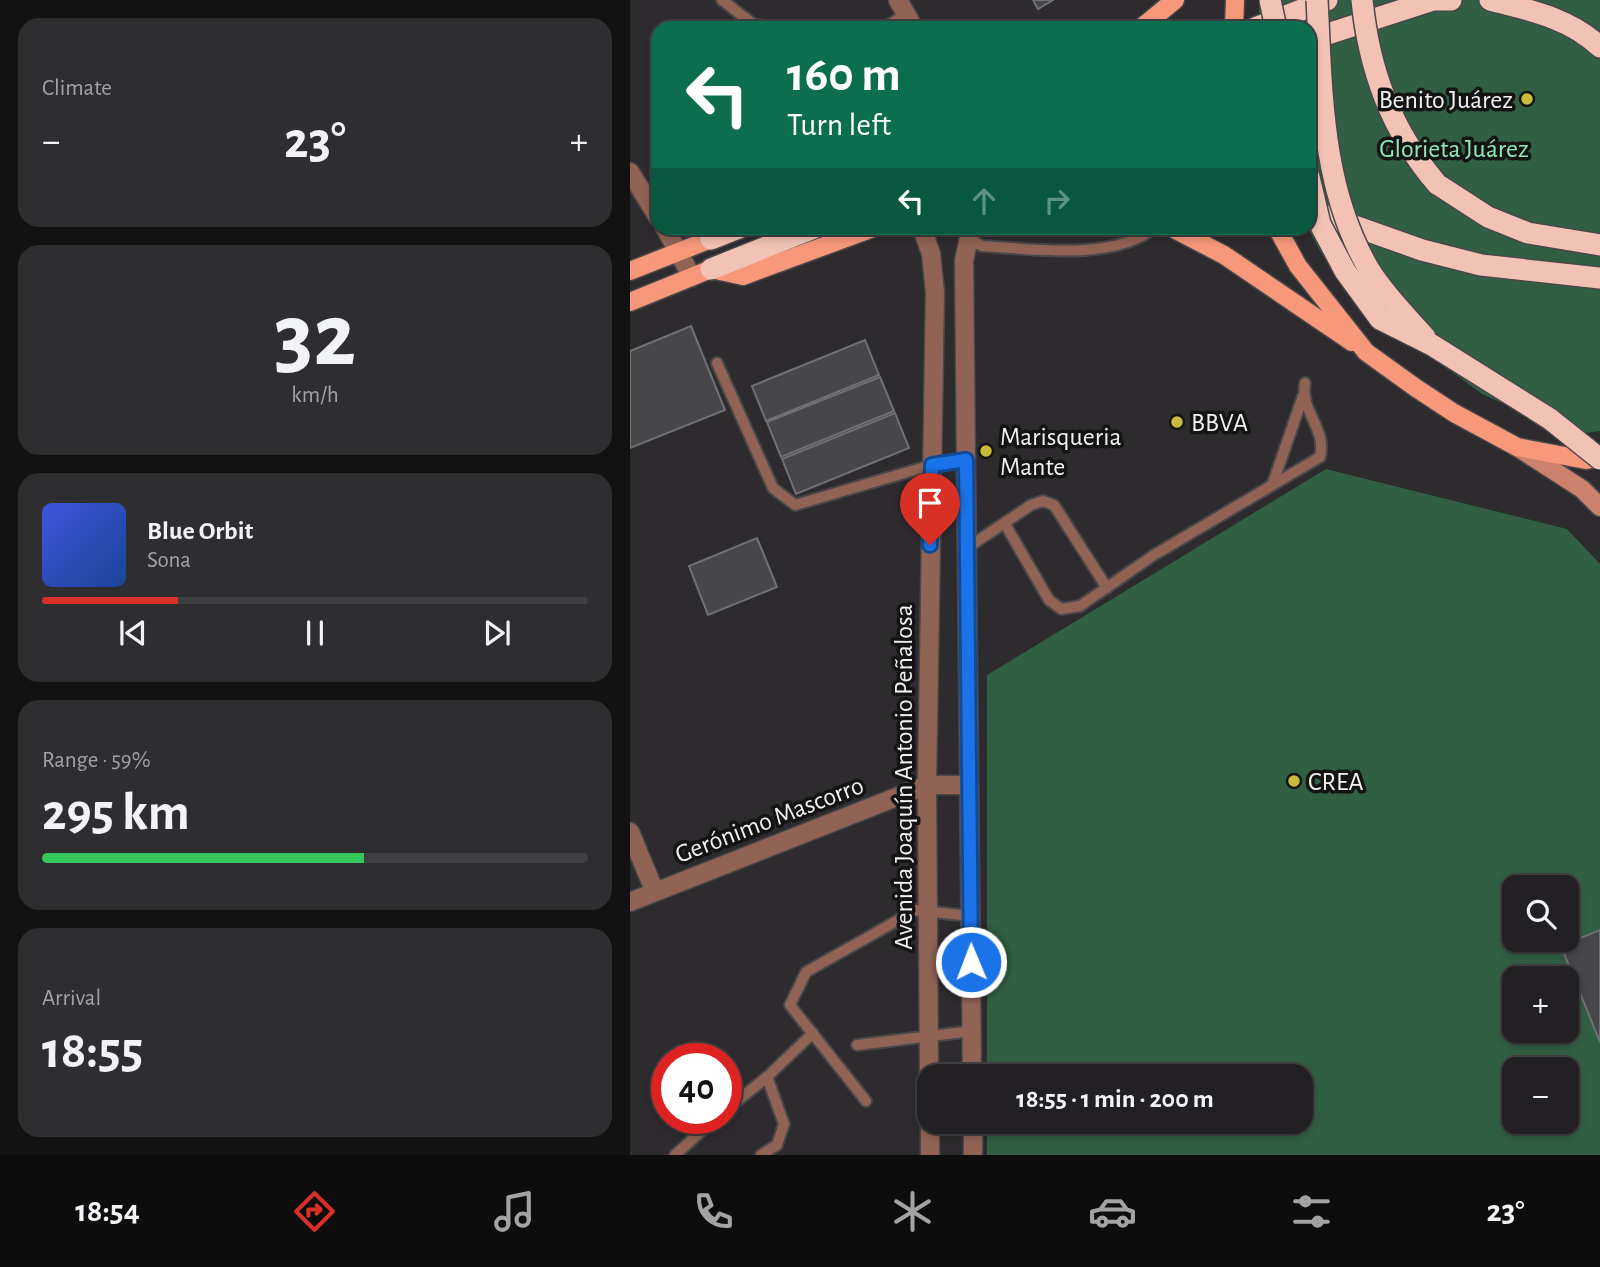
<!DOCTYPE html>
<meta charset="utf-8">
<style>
:root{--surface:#222022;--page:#2e2d2f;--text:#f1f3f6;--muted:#a2a3a5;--line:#3f3e40;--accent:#d93025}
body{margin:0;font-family:"Alegreya Sans",sans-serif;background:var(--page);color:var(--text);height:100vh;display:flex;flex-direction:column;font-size:26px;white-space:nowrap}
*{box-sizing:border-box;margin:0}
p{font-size:23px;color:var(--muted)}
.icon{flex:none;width:38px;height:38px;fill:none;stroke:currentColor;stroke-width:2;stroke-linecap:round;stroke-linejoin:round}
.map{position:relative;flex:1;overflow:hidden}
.details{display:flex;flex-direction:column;gap:18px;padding:18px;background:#131213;width:630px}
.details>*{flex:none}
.guide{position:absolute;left:21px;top:21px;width:665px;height:214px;border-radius:21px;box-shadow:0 4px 10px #0003,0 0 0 2px var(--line);background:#0b6e4f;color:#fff;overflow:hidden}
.tools{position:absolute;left:872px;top:875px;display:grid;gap:14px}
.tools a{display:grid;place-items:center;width:77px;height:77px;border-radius:14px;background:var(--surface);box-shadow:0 4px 10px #0003,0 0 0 2px var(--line);font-size:35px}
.speed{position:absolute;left:21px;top:1043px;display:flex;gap:14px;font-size:35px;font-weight:700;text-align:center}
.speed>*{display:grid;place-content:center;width:91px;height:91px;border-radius:50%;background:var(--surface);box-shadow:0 4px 10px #0003,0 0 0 2px var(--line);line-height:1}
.speed .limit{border:10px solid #d22;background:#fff;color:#111}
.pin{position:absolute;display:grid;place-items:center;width:60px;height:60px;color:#fff;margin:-72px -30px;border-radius:50% 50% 50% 0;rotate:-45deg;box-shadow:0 0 7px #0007}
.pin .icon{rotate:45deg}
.me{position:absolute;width:77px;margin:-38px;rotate:359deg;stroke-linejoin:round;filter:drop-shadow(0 0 5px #0008)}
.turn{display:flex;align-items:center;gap:24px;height:147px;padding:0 21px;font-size:32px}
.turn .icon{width:91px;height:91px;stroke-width:2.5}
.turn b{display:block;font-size:49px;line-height:60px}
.lanes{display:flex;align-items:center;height:66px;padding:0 21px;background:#0003;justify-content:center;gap:35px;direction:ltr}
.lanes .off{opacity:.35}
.big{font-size:52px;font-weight:700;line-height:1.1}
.details .widget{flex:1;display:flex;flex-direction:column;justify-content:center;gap:10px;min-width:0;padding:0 24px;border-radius:21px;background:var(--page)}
.details .dial{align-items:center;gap:0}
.dial b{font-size:91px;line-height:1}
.song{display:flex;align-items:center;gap:21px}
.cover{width:84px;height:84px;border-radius:10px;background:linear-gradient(135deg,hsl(230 70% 55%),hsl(220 70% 35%))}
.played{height:7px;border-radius:4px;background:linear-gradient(90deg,var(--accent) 25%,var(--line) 25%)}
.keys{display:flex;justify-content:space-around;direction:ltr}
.heat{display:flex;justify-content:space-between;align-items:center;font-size:38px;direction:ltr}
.charge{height:10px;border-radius:5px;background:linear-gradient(90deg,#34c759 59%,var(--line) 0)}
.trip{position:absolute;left:287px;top:1064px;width:396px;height:70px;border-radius:21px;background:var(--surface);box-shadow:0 4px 10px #0003,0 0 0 2px var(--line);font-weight:700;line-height:70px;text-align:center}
.menu{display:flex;height:112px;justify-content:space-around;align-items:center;background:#0e0d0e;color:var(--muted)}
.menu .icon{width:49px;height:49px}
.menu .current{color:var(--accent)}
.menu b{font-size:32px;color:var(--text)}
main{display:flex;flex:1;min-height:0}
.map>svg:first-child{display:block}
.green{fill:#315f44;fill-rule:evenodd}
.building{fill:#47474a;stroke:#717074;stroke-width:2}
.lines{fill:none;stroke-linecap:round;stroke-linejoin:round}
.service-casing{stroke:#494749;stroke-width:14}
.minor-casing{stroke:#494749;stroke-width:21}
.tertiary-casing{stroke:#494749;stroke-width:21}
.secondary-casing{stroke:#494749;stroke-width:21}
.primary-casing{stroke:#494749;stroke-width:21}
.motorway-casing{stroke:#494749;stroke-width:24}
.service{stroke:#916355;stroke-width:10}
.minor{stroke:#916355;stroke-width:18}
.tertiary{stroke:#916355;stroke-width:18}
.secondary{stroke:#cb816b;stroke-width:18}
.primary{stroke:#f7987b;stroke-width:18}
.motorway{stroke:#f2c3b5;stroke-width:21}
.motorway-bridge-casing{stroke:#494749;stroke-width:24;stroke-linecap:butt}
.motorway-bridge{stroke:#f2c3b5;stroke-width:21}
.route-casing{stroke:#114b97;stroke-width:18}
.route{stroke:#1a73e8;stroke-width:12}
.poi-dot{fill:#cbba39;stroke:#151415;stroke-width:2.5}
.labels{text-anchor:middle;stroke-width:7;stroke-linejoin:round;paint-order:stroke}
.poi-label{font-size:26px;fill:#f2f1f2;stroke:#151415;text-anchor:start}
.park-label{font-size:26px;fill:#90e9b5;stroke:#151415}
.street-label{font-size:26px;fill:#f2f1f2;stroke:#151415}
</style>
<main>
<section class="details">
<div class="widget"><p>Climate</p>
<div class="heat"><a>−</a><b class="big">23°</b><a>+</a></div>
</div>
<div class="widget dial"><b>32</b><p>km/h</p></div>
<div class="widget">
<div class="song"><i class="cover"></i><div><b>Blue Orbit</b><p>Sona</p></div></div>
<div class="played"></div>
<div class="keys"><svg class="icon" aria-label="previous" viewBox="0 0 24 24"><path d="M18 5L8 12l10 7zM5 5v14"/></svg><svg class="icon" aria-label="pause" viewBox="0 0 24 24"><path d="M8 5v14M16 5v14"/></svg><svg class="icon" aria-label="next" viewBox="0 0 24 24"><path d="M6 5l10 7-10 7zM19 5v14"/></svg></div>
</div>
<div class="widget"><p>Range · 59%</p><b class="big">295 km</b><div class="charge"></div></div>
<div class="widget"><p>Arrival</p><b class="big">18:55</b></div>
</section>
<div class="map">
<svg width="970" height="1155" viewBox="0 0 970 1155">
<rect width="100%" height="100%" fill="#2d2b2d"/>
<g class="green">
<path d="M630 0H970V431L943 435 852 394 761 327 690 251 678 228 679 28H628Z"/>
<path d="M696 469 937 529 970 564V1155H357V1122H670V1076H357V675ZM884 887H936V940H884ZM884 978H936V1031H884ZM884 1069H936V1122H884Z"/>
</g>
<g class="building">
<path d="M403 0H423L408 9Z"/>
<path d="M61 326 95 410 0 448V351Z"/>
<path d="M235 340 249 375 136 421 122 386Z"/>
<path d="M250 377 264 411 151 457 137 422Z"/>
<path d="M265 413 279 448 166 494 152 459Z"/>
<path d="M127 538 147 587 78 615 59 566Z"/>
<path d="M970 930V1042L931 946Z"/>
</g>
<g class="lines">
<defs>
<g id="service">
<path d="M92 0 123 24 144 28"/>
<path d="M254 28 276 14"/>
<path d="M337 238 352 246C402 249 484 261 524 228"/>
<path d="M87 363 143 488 165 505 302 465 336 460"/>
<path d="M643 483 673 396"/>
<path d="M375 524 419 600 431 609 450 606 524 555 690 457C697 428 670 412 675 383"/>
<path d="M337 548 401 505 413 501 424 505 477 588"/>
<path d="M227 1045 342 1031"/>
<path d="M236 1101 160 1005 176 972 286 910 340 916"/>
<path d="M96 1110 137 1077"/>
<path d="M45 1155 86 1118"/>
<path d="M131 1155 147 1145 154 1124 137 1077 183 1033"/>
</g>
<g id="minor">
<path d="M268 0 284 28"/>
<path d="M0 172 28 217"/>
<path d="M35 228 62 277"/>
<path d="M0 832 25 892"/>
<path d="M0 902 297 785H339"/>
</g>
<g id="tertiary">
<path d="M292 228 301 254 305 292 297 785 299 1076"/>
<path d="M341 228 334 261 342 1076"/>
<path d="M300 1122V1155"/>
<path d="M343 1122V1155"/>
</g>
<path id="secondary" d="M887 447 952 489 970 507"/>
<g id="primary">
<path d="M511 28 545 0"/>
<path d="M604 28 605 0"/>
<path d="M542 228 594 255 722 342"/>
<path d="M647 228 668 266 736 352 786 388 824 413 887 447 956 460 970 457"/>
<path d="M0 271 81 239 90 230"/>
<path d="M0 302 81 269 113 276 243 228"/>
</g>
<g id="motorway">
<path d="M860 0C899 10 940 18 970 47"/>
<path d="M625 28 697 0"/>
<path d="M679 40 803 0H821"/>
<path d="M807 184 858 217 898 233 970 245"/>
<path d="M679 210 792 250 851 265 970 278"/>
<path d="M81 239 109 228"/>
<path d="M81 269 184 228"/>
</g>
</defs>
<use href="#service" class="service-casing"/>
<use href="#minor" class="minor-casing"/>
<use href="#tertiary" class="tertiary-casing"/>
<use href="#secondary" class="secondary-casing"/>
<use href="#primary" class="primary-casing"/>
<use href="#motorway" class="motorway-casing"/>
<use href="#service" class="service"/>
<use href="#minor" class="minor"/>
<use href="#tertiary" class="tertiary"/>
<use href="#secondary" class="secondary"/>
<use href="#primary" class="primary"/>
<use href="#motorway" class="motorway"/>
<defs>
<g id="motorway-bridge">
<path d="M640 0 646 28"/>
<path d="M687 0C692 92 691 189 740 271 755 295 776 316 795 337"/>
<path d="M732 0C739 70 761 130 807 184"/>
<path d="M679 177 690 224 715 271 750 319 802 345 920 419 970 459"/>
</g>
</defs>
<use href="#motorway-bridge" class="motorway-bridge-casing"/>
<use href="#motorway-bridge" class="motorway-bridge"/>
</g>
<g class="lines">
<defs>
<path id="route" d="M300 545 302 465 336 460 341 962"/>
</defs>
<use href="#route" class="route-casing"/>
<use href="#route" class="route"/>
</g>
<g class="poi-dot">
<circle cx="897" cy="99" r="7"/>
<circle cx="547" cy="422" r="7"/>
<circle cx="356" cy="451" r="7"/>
<circle cx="664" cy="781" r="7"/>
</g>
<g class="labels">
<g class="poi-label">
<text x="883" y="108" text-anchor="end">Benito Juárez</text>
<text x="561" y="431">BBVA</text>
<text x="370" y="445">Marisqueria<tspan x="370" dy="30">Mante</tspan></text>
<text x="678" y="790">CREA</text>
</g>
<g class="park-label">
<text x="824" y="157">Glorieta Juárez</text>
</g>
<g class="street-label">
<text transform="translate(273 777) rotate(-90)" y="9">Avenida Joaquín Antonio Peñalosa</text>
<text transform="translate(139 819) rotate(-21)" y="9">Gerónimo Mascorro</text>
</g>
</g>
</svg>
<div class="tools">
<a><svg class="icon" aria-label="search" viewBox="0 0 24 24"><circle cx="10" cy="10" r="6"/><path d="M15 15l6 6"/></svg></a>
<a>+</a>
<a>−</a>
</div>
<div class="speed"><div class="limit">40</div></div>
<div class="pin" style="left:300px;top:545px;background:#d93025"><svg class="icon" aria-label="arrive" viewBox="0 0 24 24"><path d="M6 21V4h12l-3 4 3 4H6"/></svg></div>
<svg class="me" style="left:341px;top:962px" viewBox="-20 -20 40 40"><circle r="17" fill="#1a73e8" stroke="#fff" stroke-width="3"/><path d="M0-11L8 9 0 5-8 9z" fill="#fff"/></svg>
<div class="trip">18:55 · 1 min · 200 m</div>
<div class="guide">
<div class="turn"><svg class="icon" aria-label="left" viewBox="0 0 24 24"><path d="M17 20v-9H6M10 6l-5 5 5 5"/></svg><div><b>160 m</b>Turn left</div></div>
<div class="lanes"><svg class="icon" aria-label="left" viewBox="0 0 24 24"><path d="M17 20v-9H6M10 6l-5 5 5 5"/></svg><svg class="icon off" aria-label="ahead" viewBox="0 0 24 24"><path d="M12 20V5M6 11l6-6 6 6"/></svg><svg class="icon off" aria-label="right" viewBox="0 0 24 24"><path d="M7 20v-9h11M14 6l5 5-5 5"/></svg></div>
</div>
</div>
</main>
<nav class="menu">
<b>18:54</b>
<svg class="icon current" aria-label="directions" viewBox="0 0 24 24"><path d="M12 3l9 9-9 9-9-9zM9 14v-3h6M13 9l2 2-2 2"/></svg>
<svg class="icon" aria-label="music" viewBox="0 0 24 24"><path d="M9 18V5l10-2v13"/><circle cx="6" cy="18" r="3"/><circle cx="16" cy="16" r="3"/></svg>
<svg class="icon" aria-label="phone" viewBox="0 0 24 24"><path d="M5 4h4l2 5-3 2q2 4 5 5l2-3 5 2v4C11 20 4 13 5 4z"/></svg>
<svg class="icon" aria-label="climate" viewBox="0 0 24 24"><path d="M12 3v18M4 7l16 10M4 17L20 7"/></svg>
<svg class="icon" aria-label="car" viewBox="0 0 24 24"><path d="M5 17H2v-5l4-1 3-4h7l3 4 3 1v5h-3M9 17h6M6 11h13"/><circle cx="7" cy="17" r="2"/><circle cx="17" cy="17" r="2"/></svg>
<svg class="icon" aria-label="filters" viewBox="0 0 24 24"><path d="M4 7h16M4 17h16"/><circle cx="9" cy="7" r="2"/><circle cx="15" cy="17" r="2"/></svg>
<b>23°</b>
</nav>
